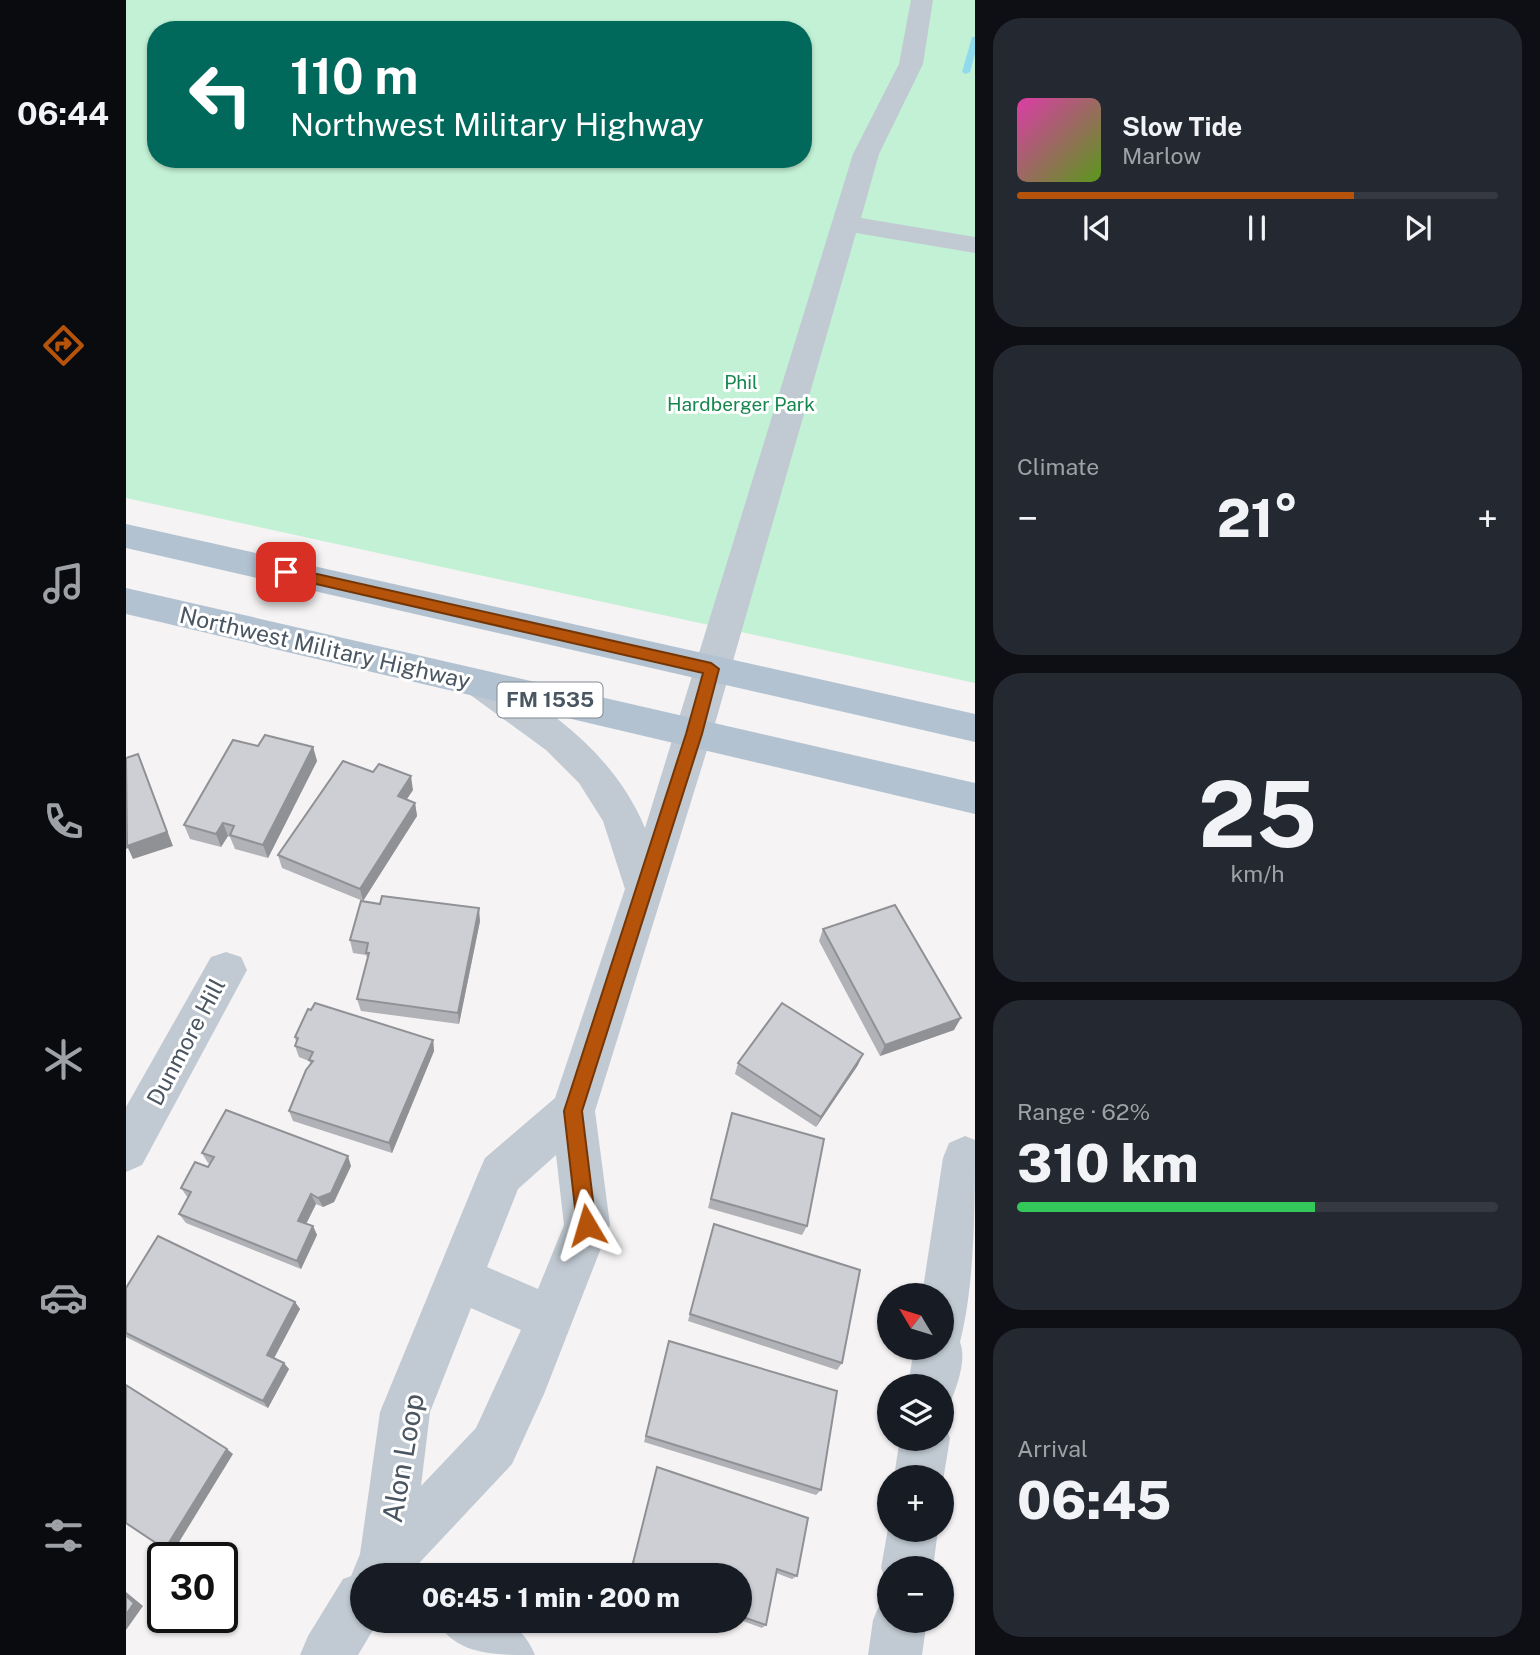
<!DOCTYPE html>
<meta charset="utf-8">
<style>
:root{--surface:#171b24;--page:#242831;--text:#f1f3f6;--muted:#9ea1a6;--line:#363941;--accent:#b45309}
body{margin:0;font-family:"Public Sans",sans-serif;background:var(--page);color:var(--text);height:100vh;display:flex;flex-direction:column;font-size:26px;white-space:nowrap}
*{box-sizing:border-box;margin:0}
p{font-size:23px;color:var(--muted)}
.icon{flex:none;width:38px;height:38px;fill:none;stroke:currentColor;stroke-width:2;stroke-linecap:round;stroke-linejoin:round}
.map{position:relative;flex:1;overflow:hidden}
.sheet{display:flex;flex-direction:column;gap:18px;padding:18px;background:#0d0f14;width:565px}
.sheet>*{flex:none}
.top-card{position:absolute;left:21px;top:21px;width:665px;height:147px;border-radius:28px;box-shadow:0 2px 5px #0004;background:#00695c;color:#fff;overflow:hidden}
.needle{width:46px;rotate:308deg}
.fabs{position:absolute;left:751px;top:1283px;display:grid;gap:14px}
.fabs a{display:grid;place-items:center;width:77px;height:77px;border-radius:50%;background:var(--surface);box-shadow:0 2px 5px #0004;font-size:35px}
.speed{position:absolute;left:21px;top:1542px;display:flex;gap:14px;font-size:35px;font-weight:700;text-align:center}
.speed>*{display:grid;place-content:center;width:91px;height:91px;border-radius:50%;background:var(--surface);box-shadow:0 2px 5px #0004;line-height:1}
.speed .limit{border:4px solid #111;border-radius:10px;background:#fff;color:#111}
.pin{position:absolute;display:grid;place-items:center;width:60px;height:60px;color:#fff;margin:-30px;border-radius:14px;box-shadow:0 4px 10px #0006}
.me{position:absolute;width:77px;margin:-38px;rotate:353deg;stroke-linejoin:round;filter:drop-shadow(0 0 5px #0008)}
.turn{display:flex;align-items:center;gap:24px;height:147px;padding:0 28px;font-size:32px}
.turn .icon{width:91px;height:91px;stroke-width:2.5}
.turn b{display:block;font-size:49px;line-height:60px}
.big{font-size:52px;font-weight:800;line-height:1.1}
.sheet .tile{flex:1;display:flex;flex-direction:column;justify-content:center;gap:10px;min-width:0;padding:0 24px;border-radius:28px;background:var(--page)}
.sheet .dial{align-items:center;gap:0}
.dial b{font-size:91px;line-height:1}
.song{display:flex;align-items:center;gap:21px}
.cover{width:84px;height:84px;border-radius:10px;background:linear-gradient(135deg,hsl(320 70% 55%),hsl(90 70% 35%))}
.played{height:7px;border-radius:4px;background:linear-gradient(90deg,var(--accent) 70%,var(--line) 70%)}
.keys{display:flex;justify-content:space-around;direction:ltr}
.heat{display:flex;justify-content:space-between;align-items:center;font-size:38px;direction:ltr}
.charge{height:10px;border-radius:5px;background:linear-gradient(90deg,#34c759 62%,var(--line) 0)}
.trip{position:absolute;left:224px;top:1563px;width:402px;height:70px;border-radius:35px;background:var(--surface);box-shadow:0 2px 5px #0004;font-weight:800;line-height:70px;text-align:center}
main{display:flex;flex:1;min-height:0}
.menu{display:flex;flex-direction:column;width:126px;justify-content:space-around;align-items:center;background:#090b0e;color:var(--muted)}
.menu .icon{width:49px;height:49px}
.menu .on{color:var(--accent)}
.menu b{font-size:32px;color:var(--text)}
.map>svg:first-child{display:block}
.green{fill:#c3f1d5;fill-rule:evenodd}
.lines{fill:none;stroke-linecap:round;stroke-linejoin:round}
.stream{fill:#90daee;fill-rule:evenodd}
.minor{fill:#c1cad2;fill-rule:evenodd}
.major{fill:#b3c2d1;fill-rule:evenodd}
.wall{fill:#b0b2b7}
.shaded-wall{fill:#909195}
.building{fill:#cdcfd5;stroke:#909195;stroke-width:2}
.route{fill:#b45309;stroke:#753606;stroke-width:2}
.labels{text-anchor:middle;stroke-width:6;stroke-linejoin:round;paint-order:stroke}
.far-park-label{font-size:19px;fill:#17864f;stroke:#fff}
.shield{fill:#fff;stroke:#808990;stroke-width:2}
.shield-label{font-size:21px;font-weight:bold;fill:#4a5661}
.street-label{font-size:23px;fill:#4a5661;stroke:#fff}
.near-street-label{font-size:28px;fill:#4a5661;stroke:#fff}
</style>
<main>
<nav class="menu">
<b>06:44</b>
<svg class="icon on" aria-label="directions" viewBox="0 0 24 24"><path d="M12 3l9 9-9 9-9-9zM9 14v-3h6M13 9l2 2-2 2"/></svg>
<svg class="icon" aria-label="music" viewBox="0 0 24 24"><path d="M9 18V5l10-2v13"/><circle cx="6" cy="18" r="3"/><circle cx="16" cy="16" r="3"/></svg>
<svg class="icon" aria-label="phone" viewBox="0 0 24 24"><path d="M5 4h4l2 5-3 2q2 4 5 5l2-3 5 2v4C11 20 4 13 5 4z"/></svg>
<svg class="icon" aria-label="climate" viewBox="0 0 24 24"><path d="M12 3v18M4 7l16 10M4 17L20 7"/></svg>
<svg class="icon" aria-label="car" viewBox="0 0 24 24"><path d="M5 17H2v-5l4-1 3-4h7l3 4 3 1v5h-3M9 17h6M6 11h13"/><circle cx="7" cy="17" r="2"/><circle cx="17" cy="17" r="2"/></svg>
<svg class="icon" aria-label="filters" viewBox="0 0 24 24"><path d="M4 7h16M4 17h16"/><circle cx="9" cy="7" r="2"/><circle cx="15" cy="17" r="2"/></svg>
</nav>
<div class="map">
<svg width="849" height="1655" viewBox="0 0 849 1655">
<rect width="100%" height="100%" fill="#f5f3f3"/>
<path class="green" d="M0 0H849V683L0 498ZM30 30H677V159H30Z"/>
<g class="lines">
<path class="stream" d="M846 37H849V54L844 72 840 74 836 72Z"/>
<g class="minor">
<path d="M785 0H807L797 64 753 154 735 218 849 237V253L730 233 586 734 469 1111 484 1225 418 1394 386 1464 282 1575H236V1620H253L232 1655H174L182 1636 217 1579 225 1576 234 1554 254 1412 352 1174 359 1158 429 1098 499 889 477 821 453 783 420 750 343 694 338 684 343 674 356 670 369 674C431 716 489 756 519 828L727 154 773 64ZM430 1155 438 1225 412 1289 361 1267 392 1189ZM345 1308 395 1330 350 1428 295 1486 304 1412Z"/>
<path d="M100 952 115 957 121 970 16 1165 0 1172V1107L85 957Z"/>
<path d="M839 1136 849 1140C849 1202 849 1284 834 1342 841 1359 831 1387 824 1403L816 1407V1386H782L788 1348H816V1295H796L817 1158 823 1143Z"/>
<path d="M816 1420 824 1438 816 1487V1477H768L774 1438H816Z"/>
<path d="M763 1523V1530H812L807 1568H763V1587L755 1568Z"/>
<path d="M763 1598V1620H801L796 1655H742L747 1620 755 1601Z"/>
<path d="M310 1620C354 1620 389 1607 409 1655 366 1655 330 1655 310 1620Z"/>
</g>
<g class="major">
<path d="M0 524 849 714V742L0 548Z"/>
<path d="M0 588 849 783V814L0 614Z"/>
</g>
</g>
<g class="wall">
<path d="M132 746 187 747 191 761 142 858 109 849 104 837 102 836 95 847 64 839 58 825Z"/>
<path d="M287 790 281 799 289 803 291 816 237 901 156 868 152 855Z"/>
<path d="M354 921 333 1024 235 1011 231 999 242 960 240 955 227 953 224 940Z"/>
<path d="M697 929 828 1030 754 1056 693 941Z"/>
<path d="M169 1037 307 1040 308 1051 266 1153 167 1121 163 1111 185 1064 183 1061 173 1057 169 1046 170 1042Z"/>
<path d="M612 1063 732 1065 690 1127 609 1074Z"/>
<path d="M603 1124 681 1226 676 1235 582 1208Z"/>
<path d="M76 1153 225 1166 208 1202 197 1207 190 1204 180 1224 187 1226 191 1235 175 1269 60 1223 53 1214 62 1198 55 1188 82 1167 84 1163H82Z"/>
<path d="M585 1233 716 1363 711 1370 562 1321Z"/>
<path d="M0 1288 169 1302 174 1309 148 1358 163 1369 142 1408 0 1337Z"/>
<path d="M541 1348 695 1490 690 1495 518 1442Z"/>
<path d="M531 1467 671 1576 666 1579 650 1573 640 1625 636 1628 614 1620V1575H503Z"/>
</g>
<g class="shaded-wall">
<path d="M187 747 191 761 142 858 137 845Z"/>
<path d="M12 754 47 846 7 859 2 848 0 849V840Z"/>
<path d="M285 776 287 790 274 809 272 796Z"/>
<path d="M289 803 291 816 237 901 234 889Z"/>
<path d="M97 823 102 836 95 847 90 834Z"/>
<path d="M353 908 354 921 333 1024 332 1013Z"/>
<path d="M835 1018 828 1030 754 1056 759 1045Z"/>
<path d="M307 1040 308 1051 266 1153 263 1143Z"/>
<path d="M737 1054 732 1065 690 1127 695 1117Z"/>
<path d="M222 1156 225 1166 208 1202 197 1207 192 1198Z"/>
<path d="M185 1194 190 1204 177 1230 172 1221Z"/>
<path d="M187 1226 191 1235 175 1269 171 1261Z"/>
<path d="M169 1302 174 1309 146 1362 141 1355Z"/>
<path d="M158 1363 163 1369 142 1408 137 1401Z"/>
<path d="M101 1449 107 1454 47 1552 39 1549Z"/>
<path d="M0 1592 17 1606 0 1630Z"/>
</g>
<g class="building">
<path d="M139 735 187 747 137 845 104 835 108 826 97 823 90 834 58 825 107 740 132 746Z"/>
<path d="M12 754 41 832 1 846 0 758Z"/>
<path d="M217 761 247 772 253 764 285 776 272 796 289 803 234 889 152 855Z"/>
<path d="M256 896 353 908 332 1013 231 999 243 953H240L242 943 224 940 235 901 254 904Z"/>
<path d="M769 905 835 1018 759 1045 697 929Z"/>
<path d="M189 1003 307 1040 263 1143 163 1111 180 1070 187 1061 183 1060 187 1052 169 1046 172 1038 169 1037 182 1009 185 1010Z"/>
<path d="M656 1003 737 1054 695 1117 612 1063Z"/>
<path d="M100 1110 222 1156 205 1193 192 1198 185 1194 172 1221 187 1226 171 1261 53 1214 65 1192 55 1188 69 1162 82 1167 88 1157 76 1153Z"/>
<path d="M606 1113 698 1139 681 1226 585 1199Z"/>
<path d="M588 1224 734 1270 716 1363 564 1314Z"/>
<path d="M32 1236 169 1302 141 1355 158 1363 137 1401 0 1333V1288Z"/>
<path d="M543 1341 711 1391 695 1490 520 1436Z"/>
<path d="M0 1385 101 1449 39 1549 0 1523Z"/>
<path d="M531 1467 682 1518 671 1576 651 1569 640 1625 614 1616V1575H504Z"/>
<path d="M0 1596 8 1603 0 1615Z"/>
</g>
<path class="route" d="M160 567 585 663 593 669 576 734 456 1111 470 1225 468 1232 461 1235 454 1232 451 1225 438 1111 560 734 577 673 155 576V569Z"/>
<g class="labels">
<g class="far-park-label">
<text x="615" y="389">Phil<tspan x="615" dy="22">Hardberger Park</tspan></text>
</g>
<rect class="shield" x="371.5" y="682.5" width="105" height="35" rx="5"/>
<g class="shield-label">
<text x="424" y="707">FM 1535</text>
</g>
<g class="street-label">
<text transform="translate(199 648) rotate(13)" y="8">Northwest Military Highway</text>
<text transform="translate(60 1042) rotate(-62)" y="8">Dunmore Hill</text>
</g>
<g class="near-street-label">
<text transform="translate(277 1458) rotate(-80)" y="10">Alon Loop</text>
</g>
</g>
</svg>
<div class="fabs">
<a><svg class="needle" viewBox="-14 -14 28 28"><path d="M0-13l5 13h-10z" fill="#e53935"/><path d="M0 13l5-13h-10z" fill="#9ea1a6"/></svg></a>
<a><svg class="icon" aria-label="layers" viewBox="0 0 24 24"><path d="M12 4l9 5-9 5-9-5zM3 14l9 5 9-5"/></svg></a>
<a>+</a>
<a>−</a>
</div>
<div class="speed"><div class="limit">30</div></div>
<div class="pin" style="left:160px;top:572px;background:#d93025"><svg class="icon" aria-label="arrive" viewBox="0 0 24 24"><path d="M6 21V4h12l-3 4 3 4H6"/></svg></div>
<svg class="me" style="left:461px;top:1225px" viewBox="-20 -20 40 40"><path d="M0-17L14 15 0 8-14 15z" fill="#b45309" stroke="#fff" stroke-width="4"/></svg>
<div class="trip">06:45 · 1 min · 200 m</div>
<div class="top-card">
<div class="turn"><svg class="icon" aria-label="left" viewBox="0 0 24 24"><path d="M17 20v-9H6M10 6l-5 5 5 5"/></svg><div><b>110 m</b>Northwest Military Highway</div></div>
</div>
</div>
<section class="sheet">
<div class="tile">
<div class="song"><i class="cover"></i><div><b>Slow Tide</b><p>Marlow</p></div></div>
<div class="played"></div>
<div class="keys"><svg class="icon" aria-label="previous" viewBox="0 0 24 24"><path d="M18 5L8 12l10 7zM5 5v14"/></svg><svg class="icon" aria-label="pause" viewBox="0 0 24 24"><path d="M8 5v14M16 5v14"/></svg><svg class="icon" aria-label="next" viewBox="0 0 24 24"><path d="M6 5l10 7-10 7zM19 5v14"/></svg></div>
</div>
<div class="tile"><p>Climate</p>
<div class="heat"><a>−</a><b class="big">21°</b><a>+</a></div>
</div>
<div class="tile dial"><b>25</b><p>km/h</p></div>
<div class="tile"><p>Range · 62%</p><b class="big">310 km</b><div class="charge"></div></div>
<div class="tile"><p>Arrival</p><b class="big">06:45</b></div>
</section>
</main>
